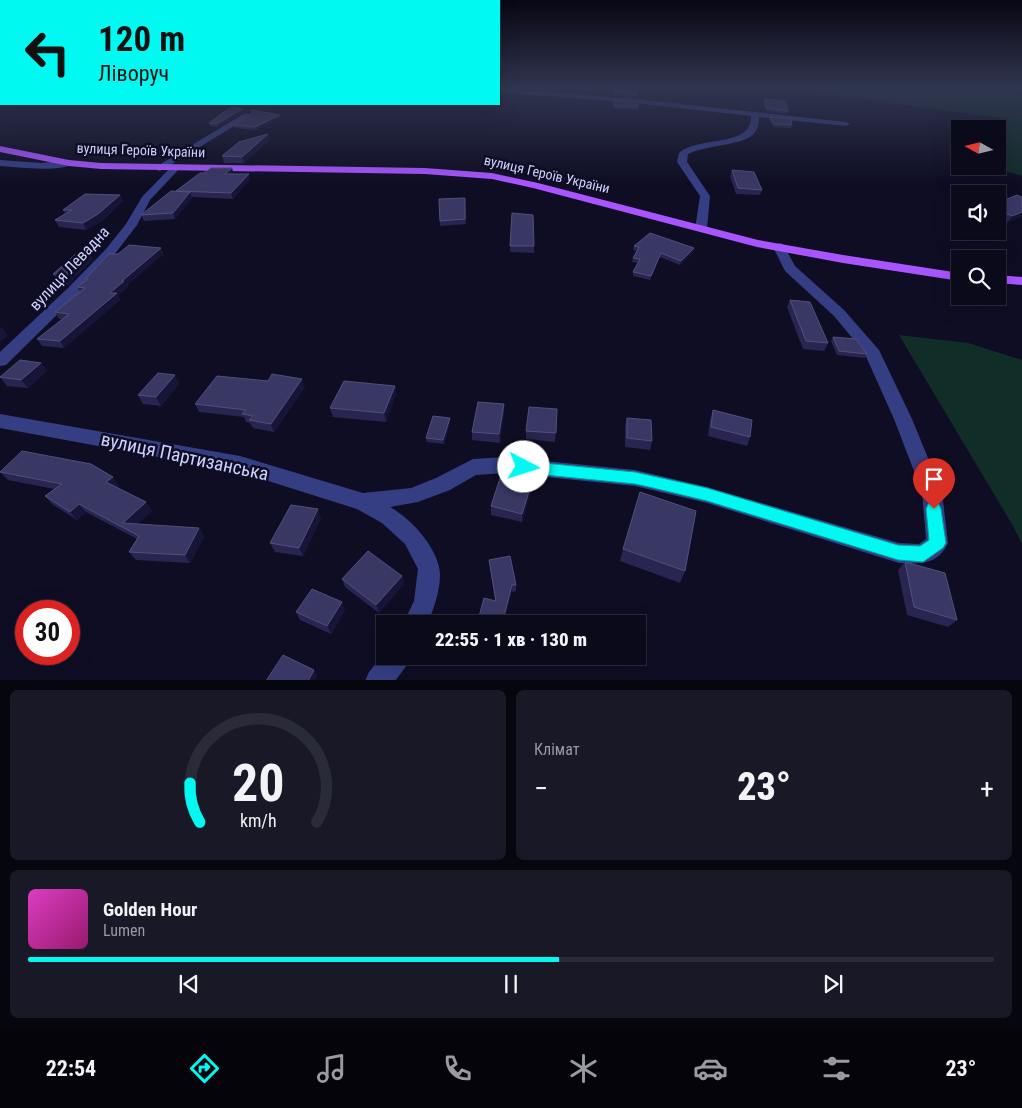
<!DOCTYPE html>
<html lang="uk">
<meta charset="utf-8">
<style>
:root{--surface:#0a0a1a;--page:#181827;--text:#f1f3f6;--muted:#999aa2;--line:#2a2b39;--accent:#00f9f0}
body{margin:0;font-family:"Roboto Condensed",sans-serif;background:var(--page);color:var(--text);height:100vh;display:flex;flex-direction:column;font-size:19px;white-space:nowrap}
*{box-sizing:border-box;margin:0}
p{font-size:16px;color:var(--muted)}
.icon{flex:none;width:28px;height:28px;fill:none;stroke:currentColor;stroke-width:2;stroke-linecap:round;stroke-linejoin:round}
.map{position:relative;height:680px;overflow:hidden}
.side{display:flex;flex-direction:column;gap:10px;padding:10px;background:#06060e;flex:1}
.side>*{flex:none}
.hud{position:absolute;left:0px;top:0px;width:500px;height:105px;box-shadow:0 5px 20px #0002,0 0 0 1px var(--line);background:#00f9f0;color:#111;overflow:hidden}
.needle{width:32px;rotate:278deg}
.fabs{position:absolute;left:951px;top:120px;display:grid;gap:10px}
.fabs a{display:grid;place-items:center;width:55px;height:55px;border-radius:0px;background:var(--surface);box-shadow:0 5px 20px #0002,0 0 0 1px var(--line);font-size:25px}
.speed{position:absolute;left:15px;top:600px;display:flex;gap:10px;font-size:25px;font-weight:700;text-align:center}
.speed>*{display:grid;place-content:center;width:65px;height:65px;border-radius:50%;background:var(--surface);box-shadow:0 5px 20px #0002,0 0 0 1px var(--line);line-height:1}
.speed .limit{border:8px solid #d22;background:#fff;color:#111}
.pin{position:absolute;display:grid;place-items:center;width:42px;height:42px;color:#fff;margin:-51px -21px;border-radius:50% 50% 50% 0;rotate:-45deg;box-shadow:0 0 5px #0007}
.pin .icon{rotate:45deg}
.me{position:absolute;width:55px;margin:-28px;rotate:95deg;stroke-linejoin:round;filter:drop-shadow(0 0 4px #0008)}
.turn{display:flex;align-items:center;gap:18px;height:105px;padding:0 15px;font-size:22px}
.turn .icon{width:65px;height:65px;stroke-width:2.5}
.turn b{display:block;font-size:35px;line-height:42px}
.big{font-size:38px;font-weight:800;line-height:1.1}
.side .card{flex:1;display:flex;flex-direction:column;justify-content:center;gap:8px;min-width:0;padding:0 18px;border-radius:8px;background:var(--page)}
.side .dial{align-items:center;gap:0}
.dial svg{height:130px;overflow:visible;fill:none;stroke:var(--line);stroke-width:7;stroke-linecap:round;text-anchor:middle}
.dial text{fill:var(--text);stroke:none}
.song{display:flex;align-items:center;gap:15px}
.cover{width:60px;height:60px;border-radius:8px;background:linear-gradient(135deg,hsl(310 70% 55%),hsl(320 70% 35%))}
.played{height:5px;border-radius:2px;background:linear-gradient(90deg,var(--accent) 55%,var(--line) 55%)}
.keys{display:flex;justify-content:space-around;direction:ltr}
.heat{display:flex;justify-content:space-between;align-items:center;font-size:28px;direction:ltr}
.side .tiles{flex:1;display:grid;gap:10px;grid-template-columns:1fr 1fr}
.card:last-child{grid-column:span 2}
.trip{position:absolute;left:376px;top:615px;width:270px;height:50px;border-radius:0px;background:var(--surface);box-shadow:0 5px 20px #0002,0 0 0 1px var(--line);font-weight:800;line-height:50px;text-align:center}
.tab-bar{display:flex;height:80px;justify-content:space-around;align-items:center;background:#04040a;color:var(--muted)}
.tab-bar .icon{width:35px;height:35px}
.tab-bar .active{color:var(--accent)}
.tab-bar b{font-size:22px;color:var(--text)}
.map>svg:first-child{display:block}
.green{fill:#102d28}
.lines{fill:none;stroke-linecap:round;stroke-linejoin:round}
.street{fill:#363e83;fill-rule:evenodd}
.primary{fill:#a855ff;fill-rule:evenodd}
.wall{fill:#282551}
.shaded-wall{fill:#161437}
.building{fill:#393764;stroke:#514f7c}
.route{fill:#00f9f0;stroke:#00a29c}
.labels{text-anchor:middle;stroke-width:5;stroke-linejoin:round;paint-order:stroke}
.far-street-label{font-size:14px;fill:#ced0ff;stroke:#0e0d23}
.street-label{font-size:16px;fill:#ced0ff;stroke:#0e0d23}
.near-street-label{font-size:19px;fill:#ced0ff;stroke:#0e0d23}
</style>
<div class="map">
<svg width="1022" height="681" viewBox="0 0 1022 681">
<rect width="100%" height="100%" fill="#0e0d23"/>
<g class="green">
<path d="M777 88H1022V176L991 166H998V129H990L1010 119Z"/>
<path d="M899 335 968 343 1022 360V544L1013 526Z"/>
</g>
<g class="lines">
<g class="street">
<path d="M499 88 635 99 846 122 850 124 846 126 759 117C759 125 757 133 750 137 734 146 707 145 688 154L687 162 710 196 707 229 701 232 695 229 700 196 677 162 679 153C699 135 752 148 751 116L635 103 499 92Z"/>
<path d="M245 113 252 115 162 170 159 171 154 168Z"/>
<path d="M0 160 42 163 69 160 74 163C62 173 16 167 0 166Z"/>
<path d="M175 165 180 168 150 200 137 225 114 255 78 294 6 365 0 366V352L68 288 106 249 126 224 142 197 172 166Z"/>
<path d="M779 243 783 244 795 266 844 310 879 350 912 419 942 492 948 543C938 565 920 564 899 563L707 503 635 486 505 473 476 475 450 490 418 502 390 507C410 518 434 544 439 567 443 582 434 610 427 624H403L414 601 418 569 405 544 382 523 357 509 240 472 0 428V414L240 456 363 493 411 488 436 478 473 459 505 457 635 470 707 487 899 543 919 544 926 539 922 492 894 419 864 352 834 316 785 271 773 247Z"/>
<path d="M385 652V656H410L407 665 395 681H365L369 672Z"/>
</g>
<g class="primary">
<path d="M0 146 69 160 101 163 425 168 492 173 538 183 758 240 843 255 960 273V281L843 263 757 247 533 188 492 179 425 174 101 169 69 166 0 152Z"/>
<path d="M998 275 1022 277V285L998 283Z"/>
</g>
</g>
<g class="wall">
<path d="M614 90 637 94V97L614 95Z"/>
<path d="M765 99 788 111 787 114 766 111 764 102Z"/>
<path d="M614 100 638 107V110L614 109Z"/>
<path d="M243 112 218 127 210 126 209 123Z"/>
<path d="M280 115 281 118 255 130 234 128 233 125Z"/>
<path d="M770 117 792 125 791 128 773 127 769 120Z"/>
<path d="M269 140 244 163H224L222 156Z"/>
<path d="M232 168 233 173 232 174 250 179 233 199 192 197V198L175 219 144 221 141 215 204 173Z"/>
<path d="M732 170 762 190 760 195 736 194 730 176Z"/>
<path d="M120 195 123 201 102 221 86 230 59 227 55 220 65 214 63 210Z"/>
<path d="M465 198 466 224 440 226 439 199Z"/>
<path d="M998 203 1022 216 1008 222 998 218Z"/>
<path d="M512 213 534 246V253L510 252Z"/>
<path d="M634 246 694 248 693 252 680 265 660 257 650 280 633 276V272L638 263 632 262 633 258 637 251 633 250Z"/>
<path d="M161 248 163 254 127 285 128 287 118 295 120 300 64 348 42 346 37 339 62 319H59L55 312 80 292 77 287 86 281 85 279 118 254Z"/>
<path d="M90 253 93 259 68 285H65L62 281 56 280 53 274Z"/>
<path d="M790 300 828 343 824 351 803 349 787 307Z"/>
<path d="M833 337 867 354 865 358 837 355 831 341Z"/>
<path d="M41 363 47 371 28 388 7 386 0 377Z"/>
<path d="M175 375 179 384 161 406 143 404 138 395Z"/>
<path d="M395 386 396 394 386 422 333 417 330 408Z"/>
<path d="M305 387 274 432 253 428 250 423 246 422 244 417 199 412 195 404Z"/>
<path d="M504 404V412L500 443 472 440V432Z"/>
<path d="M557 409 555 442 526 439V431Z"/>
<path d="M713 410 750 437 747 446 708 436 710 419Z"/>
<path d="M627 418 652 441 650 450 625 447V426Z"/>
<path d="M450 422 444 444 427 442 426 438Z"/>
<path d="M0 472 119 486 117 488 146 502 152 511 137 524 199 528 204 537 190 563 136 560 129 552 137 539 86 512 77 520 52 504 45 496 54 489 8 480Z"/>
<path d="M531 491 522 522 491 515V506Z"/>
<path d="M321 518 303 556 275 552 270 543Z"/>
<path d="M623 549 685 571 680 583 620 561Z"/>
<path d="M489 560 516 585V591L512 592 495 601Z"/>
<path d="M905 562 957 620 948 627 907 615 898 570Z"/>
<path d="M402 576 404 584 379 613 345 587 342 579Z"/>
<path d="M345 610 331 634 300 620 296 612Z"/>
</g>
<g class="shaded-wall">
<path d="M242 109 243 112 218 127 217 124Z"/>
<path d="M280 115 281 118 255 130V127Z"/>
<path d="M268 134 269 140 244 163 242 157Z"/>
<path d="M232 168 233 173 226 179 225 174Z"/>
<path d="M249 174 250 179 233 199 231 193Z"/>
<path d="M190 192 192 198 175 219 173 213Z"/>
<path d="M120 195 123 201 102 221 86 230 83 223Z"/>
<path d="M1022 212V216L1008 222 1012 216Z"/>
<path d="M161 248 163 254 127 285 128 287 118 295 120 300 64 348 60 341 110 293 122 281Z"/>
<path d="M694 248 693 252 680 265 681 261Z"/>
<path d="M90 253 93 259 68 285 64 278Z"/>
<path d="M661 253 660 257 650 280 651 276Z"/>
<path d="M2 327 8 336 0 342V329Z"/>
<path d="M41 363 47 371 28 388 21 380Z"/>
<path d="M175 375 179 384 161 406 156 397Z"/>
<path d="M302 379 305 387 274 432 271 424Z"/>
<path d="M395 386 396 394 386 422 384 413Z"/>
<path d="M504 404V412L500 443 499 434Z"/>
<path d="M450 418V422L444 444 443 440Z"/>
<path d="M113 477 119 486 113 491 106 482Z"/>
<path d="M532 482 531 491 522 522V514Z"/>
<path d="M146 502 152 511 130 531 123 523Z"/>
<path d="M79 504 86 512 77 520 70 512Z"/>
<path d="M318 509 321 518 303 556 299 548Z"/>
<path d="M199 528 204 537 190 563 185 555Z"/>
<path d="M402 576 404 584 379 613 376 605Z"/>
<path d="M512 585V592L504 624H502Z"/>
<path d="M342 602 345 610 331 634 327 626Z"/>
<path d="M314 670 317 676 315 681H308Z"/>
</g>
<g class="building">
<path d="M614 90 637 91V94L614 93Z"/>
<path d="M765 99 785 101 788 111 766 108Z"/>
<path d="M614 100 638 102V107L614 106Z"/>
<path d="M231 107 242 109 217 124 209 123Z"/>
<path d="M252 110 280 115 255 127 233 125 252 114Z"/>
<path d="M770 117 791 119 792 125 774 124Z"/>
<path d="M268 134 242 157 222 156 239 142Z"/>
<path d="M211 168H232L225 174H249L231 193 176 191 200 173H204Z"/>
<path d="M732 170 754 172 762 190 738 188Z"/>
<path d="M171 191 190 192 173 213 141 215Z"/>
<path d="M85 194 120 195 98 214 83 223 55 220 72 210H63Z"/>
<path d="M1017 195 1022 197V212L1012 216 998 210V203Z"/>
<path d="M465 198V219L440 221 439 199Z"/>
<path d="M512 213 533 215 534 246H510Z"/>
<path d="M650 233 694 248 681 261 661 253 651 276 633 272 640 259 633 258 639 247 634 246Z"/>
<path d="M129 245 161 248 122 281H124L110 293H117L60 341 37 339 69 314 55 312 85 288 77 287 88 279H85L109 254H118Z"/>
<path d="M77 253H90L64 278H61L65 274H53Z"/>
<path d="M790 300 810 302 828 343 806 341Z"/>
<path d="M833 337 856 339 867 354 839 351Z"/>
<path d="M20 360 41 363 21 380 0 377Z"/>
<path d="M158 373 175 375 156 397 138 395Z"/>
<path d="M272 374 302 379 271 424 249 420 253 416 242 414 246 410 195 404 217 376 268 381Z"/>
<path d="M344 381 395 386 384 413 330 408Z"/>
<path d="M478 402 504 404 499 434 472 432Z"/>
<path d="M529 407 557 409 556 433 526 431Z"/>
<path d="M713 410 752 420 750 437 711 427Z"/>
<path d="M433 416 450 418 443 440 426 438Z"/>
<path d="M627 418 651 420 652 441 627 438Z"/>
<path d="M22 451 91 464 113 477 106 482 146 502 123 523 199 528 185 555 129 552 139 536 79 504 70 512 45 496 62 484 0 472Z"/>
<path d="M501 475 532 482 522 514 491 506Z"/>
<path d="M640 492 696 511 685 571 623 549Z"/>
<path d="M291 505 318 509 299 548 270 543Z"/>
<path d="M368 551 402 576 376 605 342 579Z"/>
<path d="M510 556 516 585H512L502 624H477L484 598 496 601 489 560Z"/>
<path d="M905 562 945 573 957 620 914 607Z"/>
<path d="M312 589 342 602 327 626 296 612Z"/>
<path d="M283 655 314 670 308 681H266Z"/>
</g>
<linearGradient id="sky" x2="0" y2="1"><stop stop-color="#080713"/><stop offset="0.48" stop-color="#303550"/><stop offset="1" stop-color="#303550" stop-opacity="0"/></linearGradient>
<rect width="1022" height="183" fill="url(#sky)"/>
<path class="route" d="M524 461 635 472 707 488 898 545 920 546 929 540 926 509 928 504 934 502 939 504 941 509 946 543 943 548 923 562 898 560 707 501 653 488 635 484 524 473 519 471 517 467 519 463Z"/>
<g class="labels">
<g class="far-street-label">
<text transform="translate(141 150) rotate(2)" y="5">вулиця Героїв України</text>
<text transform="translate(547 174) rotate(13)" y="5">вулиця Героїв України</text>
</g>
<g class="street-label">
<text transform="translate(69 268) rotate(-47)" y="6">вулиця Левадна</text>
</g>
<g class="near-street-label">
<text transform="translate(185 456) rotate(12)" y="7">вулиця Партизанська</text>
</g>
</g>
</svg>
<div class="fabs">
<a><svg class="needle" viewBox="-14 -14 28 28"><path d="M0-13l5 13h-10z" fill="#e53935"/><path d="M0 13l5-13h-10z" fill="#999aa2"/></svg></a>
<a><svg class="icon" aria-label="sound" viewBox="0 0 24 24"><path d="M4 9h4l5-4v14l-5-4H4zM17 9q2 3 0 6"/></svg></a>
<a><svg class="icon" aria-label="search" viewBox="0 0 24 24"><circle cx="10" cy="10" r="6"/><path d="M15 15l6 6"/></svg></a>
</div>
<div class="speed"><div class="limit">30</div></div>
<div class="pin" style="left:934px;top:509px;background:#d93025"><svg class="icon" aria-label="arrive" viewBox="0 0 24 24"><path d="M6 21V4h12l-3 4 3 4H6"/></svg></div>
<svg class="me" style="left:524px;top:467px" viewBox="-20 -20 40 40"><circle r="19" fill="#fff"/><path d="M0-13L10 11 0 6-10 11z" fill="#00f9f0"/></svg>
<div class="trip">22:55 · 1 хв · 130 m</div>
<div class="hud">
<div class="turn"><svg class="icon" aria-label="left" viewBox="0 0 24 24"><path d="M17 20v-9H6M10 6l-5 5 5 5"/></svg><div><b>120 m</b>Ліворуч</div></div>
</div>
</div>
<section class="side">
<div class="tiles">
<div class="card dial"><svg viewBox="0 0 100 80">
<path d="M14 69A42 42 0 1 1 86 69"/>
<path d="M14 69A42 42 0 0 1 8 45" stroke="#00f9f0"/>
<text x="50" y="56" font-size="32" font-weight="700">20</text>
<text x="50" y="72" font-size="11">km/h</text>
</svg></div>
<div class="card"><p>Клімат</p>
<div class="heat"><a>−</a><b class="big">23°</b><a>+</a></div>
</div>
<div class="card">
<div class="song"><i class="cover"></i><div><b>Golden Hour</b><p>Lumen</p></div></div>
<div class="played"></div>
<div class="keys"><svg class="icon" aria-label="previous" viewBox="0 0 24 24"><path d="M18 5L8 12l10 7zM5 5v14"/></svg><svg class="icon" aria-label="pause" viewBox="0 0 24 24"><path d="M8 5v14M16 5v14"/></svg><svg class="icon" aria-label="next" viewBox="0 0 24 24"><path d="M6 5l10 7-10 7zM19 5v14"/></svg></div>
</div>
</div>
</section>
<nav class="tab-bar">
<b>22:54</b>
<svg class="icon active" aria-label="directions" viewBox="0 0 24 24"><path d="M12 3l9 9-9 9-9-9zM9 14v-3h6M13 9l2 2-2 2"/></svg>
<svg class="icon" aria-label="music" viewBox="0 0 24 24"><path d="M9 18V5l10-2v13"/><circle cx="6" cy="18" r="3"/><circle cx="16" cy="16" r="3"/></svg>
<svg class="icon" aria-label="phone" viewBox="0 0 24 24"><path d="M5 4h4l2 5-3 2q2 4 5 5l2-3 5 2v4C11 20 4 13 5 4z"/></svg>
<svg class="icon" aria-label="climate" viewBox="0 0 24 24"><path d="M12 3v18M4 7l16 10M4 17L20 7"/></svg>
<svg class="icon" aria-label="car" viewBox="0 0 24 24"><path d="M5 17H2v-5l4-1 3-4h7l3 4 3 1v5h-3M9 17h6M6 11h13"/><circle cx="7" cy="17" r="2"/><circle cx="17" cy="17" r="2"/></svg>
<svg class="icon" aria-label="filters" viewBox="0 0 24 24"><path d="M4 7h16M4 17h16"/><circle cx="9" cy="7" r="2"/><circle cx="15" cy="17" r="2"/></svg>
<b>23°</b>
</nav>
